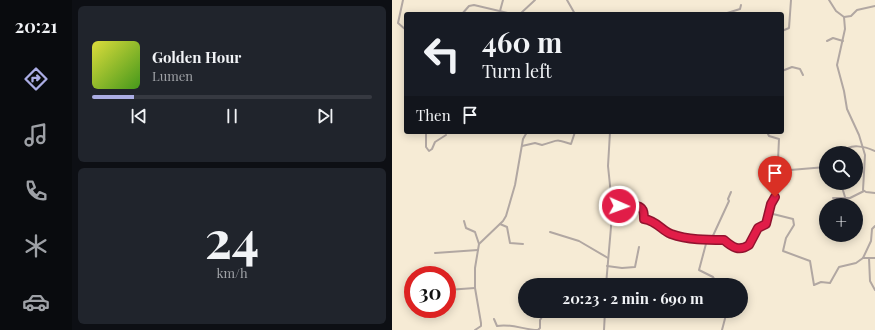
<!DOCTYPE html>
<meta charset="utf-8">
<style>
:root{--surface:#171b24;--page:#20242c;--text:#f1f3f6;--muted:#9ea1a6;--line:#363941;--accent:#abade4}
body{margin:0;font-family:"Playfair Display",serif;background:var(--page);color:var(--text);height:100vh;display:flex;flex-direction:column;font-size:15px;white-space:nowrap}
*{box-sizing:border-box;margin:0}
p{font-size:13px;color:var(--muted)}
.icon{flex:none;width:22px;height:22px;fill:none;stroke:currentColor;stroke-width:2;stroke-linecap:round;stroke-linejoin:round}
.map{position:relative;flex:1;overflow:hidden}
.side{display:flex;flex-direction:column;gap:6px;padding:6px;background:#0d0f14;width:320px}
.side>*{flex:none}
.top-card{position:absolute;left:12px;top:12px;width:380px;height:122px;border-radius:4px;box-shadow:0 2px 10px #0003;background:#171b24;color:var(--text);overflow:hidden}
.buttons{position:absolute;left:427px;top:146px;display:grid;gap:8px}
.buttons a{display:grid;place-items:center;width:44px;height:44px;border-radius:50%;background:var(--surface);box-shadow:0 2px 10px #0003;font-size:20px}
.speed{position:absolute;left:12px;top:266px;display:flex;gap:8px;font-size:20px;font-weight:700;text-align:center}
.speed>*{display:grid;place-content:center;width:52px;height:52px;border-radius:50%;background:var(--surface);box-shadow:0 2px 10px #0003;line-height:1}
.speed .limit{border:6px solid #d22;background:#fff;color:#111}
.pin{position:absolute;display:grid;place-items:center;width:34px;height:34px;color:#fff;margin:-41px -17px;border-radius:50% 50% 50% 0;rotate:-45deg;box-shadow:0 0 4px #0007}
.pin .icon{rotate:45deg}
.me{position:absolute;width:44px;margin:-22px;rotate:92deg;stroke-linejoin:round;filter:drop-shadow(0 0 3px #0008)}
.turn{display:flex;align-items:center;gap:14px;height:84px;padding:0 12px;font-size:18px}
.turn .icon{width:52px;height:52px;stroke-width:2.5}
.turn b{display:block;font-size:28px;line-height:34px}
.then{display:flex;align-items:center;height:38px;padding:0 12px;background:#0003;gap:8px;font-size:15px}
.side .tile{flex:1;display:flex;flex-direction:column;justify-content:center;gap:6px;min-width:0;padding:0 14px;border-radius:6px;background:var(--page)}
.side .dial{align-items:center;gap:0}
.dial b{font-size:52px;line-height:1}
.song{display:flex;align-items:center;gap:12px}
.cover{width:48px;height:48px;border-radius:6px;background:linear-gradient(135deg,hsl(60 70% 55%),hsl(100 70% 35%))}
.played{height:4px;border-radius:2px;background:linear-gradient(90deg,var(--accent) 15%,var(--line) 15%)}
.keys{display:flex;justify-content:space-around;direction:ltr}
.trip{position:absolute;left:126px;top:278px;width:230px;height:40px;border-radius:20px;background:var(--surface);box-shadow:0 2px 10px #0003;font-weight:700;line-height:40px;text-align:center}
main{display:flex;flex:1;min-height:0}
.tab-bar{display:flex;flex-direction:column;width:72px;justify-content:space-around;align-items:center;background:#090b0e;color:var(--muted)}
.tab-bar .icon{width:28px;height:28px}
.tab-bar .current{color:var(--accent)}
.tab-bar b{font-size:18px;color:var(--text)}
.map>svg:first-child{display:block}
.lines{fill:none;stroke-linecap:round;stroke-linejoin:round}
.minor{stroke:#b1a7a2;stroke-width:2}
.route-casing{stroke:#92132f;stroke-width:10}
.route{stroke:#e11d48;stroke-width:7}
</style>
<main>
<nav class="tab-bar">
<b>20:21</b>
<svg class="icon current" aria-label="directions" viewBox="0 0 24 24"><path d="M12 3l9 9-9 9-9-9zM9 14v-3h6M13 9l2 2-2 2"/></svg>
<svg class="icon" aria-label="music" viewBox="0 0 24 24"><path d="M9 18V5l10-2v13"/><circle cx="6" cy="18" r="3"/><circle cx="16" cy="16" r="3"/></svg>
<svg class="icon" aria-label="phone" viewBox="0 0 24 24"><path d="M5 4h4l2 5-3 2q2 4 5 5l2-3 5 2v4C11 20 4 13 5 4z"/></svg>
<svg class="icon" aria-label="climate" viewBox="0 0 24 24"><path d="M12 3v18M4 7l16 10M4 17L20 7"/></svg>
<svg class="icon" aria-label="car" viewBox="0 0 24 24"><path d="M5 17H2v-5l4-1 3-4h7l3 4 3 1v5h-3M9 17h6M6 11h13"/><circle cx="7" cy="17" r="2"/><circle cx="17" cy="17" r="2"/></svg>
</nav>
<section class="side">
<div class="tile">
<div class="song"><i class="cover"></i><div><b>Golden Hour</b><p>Lumen</p></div></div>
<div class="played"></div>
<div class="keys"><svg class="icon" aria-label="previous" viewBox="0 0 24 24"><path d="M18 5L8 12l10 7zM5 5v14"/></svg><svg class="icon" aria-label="pause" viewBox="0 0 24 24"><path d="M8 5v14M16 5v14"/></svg><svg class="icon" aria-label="next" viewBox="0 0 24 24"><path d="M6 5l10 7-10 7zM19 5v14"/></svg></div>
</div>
<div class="tile dial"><b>24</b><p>km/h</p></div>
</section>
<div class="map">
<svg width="483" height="330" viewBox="0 0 483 330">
<rect width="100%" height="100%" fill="#f6ebd5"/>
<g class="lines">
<g class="minor">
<path d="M11 0 6 23 14 30"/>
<path d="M175 0 183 14"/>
<path d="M437 0 444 11 452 17 459 16 465 10 483 6"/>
<path d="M108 11 111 0"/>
<path d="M70 14 77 6 82 5 120 14"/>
<path d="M128 14 143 0"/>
<path d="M332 14 348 9 349 5"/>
<path d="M452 17 453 29 445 65 452 91 455 109 467 135 473 155 471 190 474 192 483 193"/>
<path d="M390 31 397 28 399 0"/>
<path d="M435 41 441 38 451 41"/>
<path d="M390 71 400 67 408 69 411 75"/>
<path d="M34 132V147L37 151 40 149 43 142 54 135"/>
<path d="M130 146 143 143 150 145C166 141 162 138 179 144L183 132"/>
<path d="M451 153C457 142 474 147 483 151"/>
<path d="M386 171 434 167"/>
<path d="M450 187 453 197"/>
<path d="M441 198H458L472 191"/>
<path d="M219 207C226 206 247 203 250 210 252 212 252 216 252 219L260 220 279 234 307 240H332L343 249 355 247 366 228 374 224 380 202 387 189 385 182 387 139 377 136 375 132"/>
<path d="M377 213 401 219 402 225 394 238 391 251 418 261 422 285 429 282 438 283 447 267 464 263 471 258H483"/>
<path d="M72 221 74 228 83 232 87 244"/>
<path d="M108 224 115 227 118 243 131 244"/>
<path d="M158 232 187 241 216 258"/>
<path d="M315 240 307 270 321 277 326 285"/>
<path d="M319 240 337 201 336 199 339 192"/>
<path d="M43 253 86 250"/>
<path d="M471 258 479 241 480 229 483 226"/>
<path d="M477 258 478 281 483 290"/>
<path d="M215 266 230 268 243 267 247 247"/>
<path d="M214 285 219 227V195L216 166 218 132"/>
<path d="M55 290 83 288"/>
<path d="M102 319 105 326C119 323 132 330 146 330L148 328V320L154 311"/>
<path d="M83 330 89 326V323L83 288V268L87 244 111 221 114 216 123 185 131 139 135 132"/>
<path d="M212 330 213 311"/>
<path d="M330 330 335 311"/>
</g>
</g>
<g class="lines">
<defs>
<path id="route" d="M227 206C233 206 246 203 250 209 252 211 252 216 252 219 265 221 269 230 279 234 296 240 315 240 332 240 340 247 347 252 357 245L366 228 374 224 379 204 383 197"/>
</defs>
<use href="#route" class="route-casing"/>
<use href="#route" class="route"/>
</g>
</svg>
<div class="buttons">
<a><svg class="icon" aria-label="search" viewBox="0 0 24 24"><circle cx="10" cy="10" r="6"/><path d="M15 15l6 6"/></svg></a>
<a>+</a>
</div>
<div class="speed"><div class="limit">30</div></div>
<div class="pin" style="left:383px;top:197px;background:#d93025"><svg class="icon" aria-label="arrive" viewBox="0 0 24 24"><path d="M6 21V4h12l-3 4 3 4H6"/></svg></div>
<svg class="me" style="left:227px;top:206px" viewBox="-20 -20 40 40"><circle r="17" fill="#e11d48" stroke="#fff" stroke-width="3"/><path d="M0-11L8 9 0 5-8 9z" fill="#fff"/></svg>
<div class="trip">20:23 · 2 min · 690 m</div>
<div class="top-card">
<div class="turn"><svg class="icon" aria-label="left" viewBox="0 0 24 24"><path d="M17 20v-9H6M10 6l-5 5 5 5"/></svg><div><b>460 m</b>Turn left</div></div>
<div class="then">Then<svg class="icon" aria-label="arrive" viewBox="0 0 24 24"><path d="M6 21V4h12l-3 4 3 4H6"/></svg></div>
</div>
</div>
</main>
